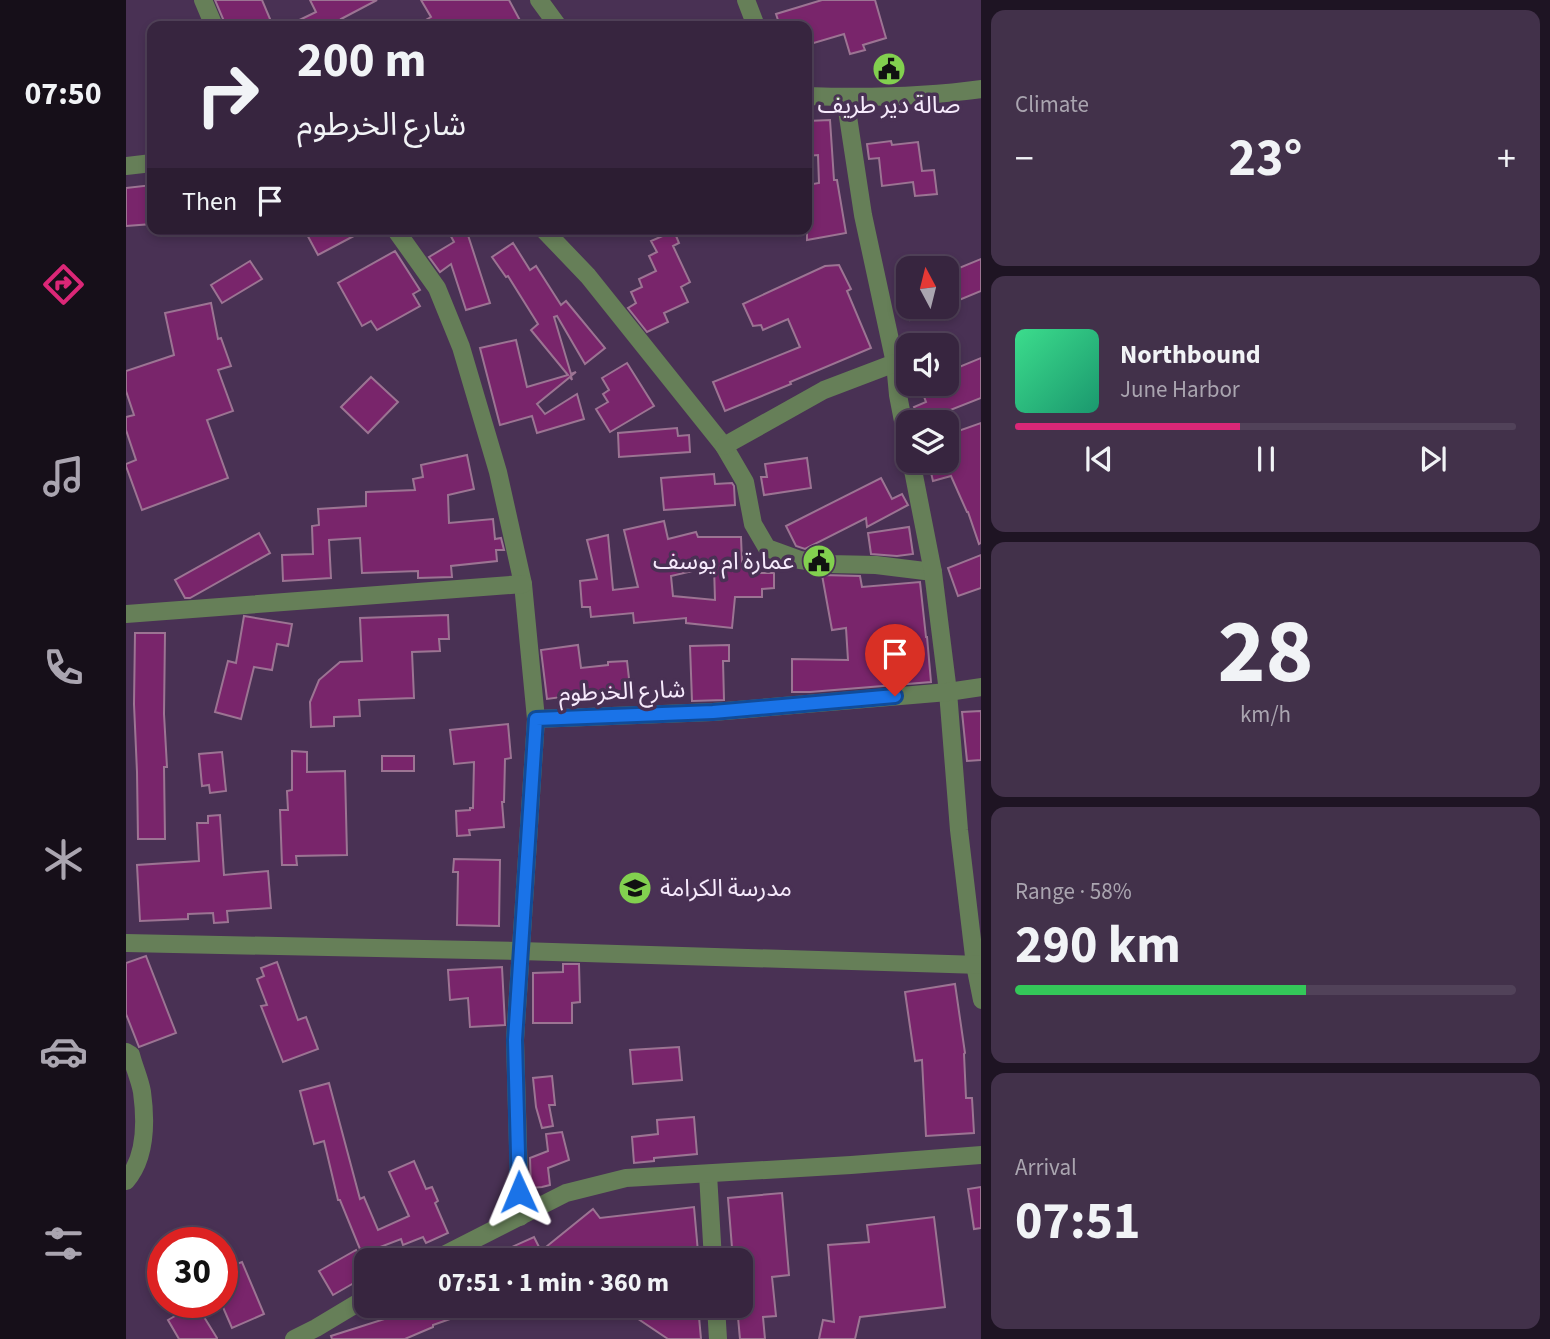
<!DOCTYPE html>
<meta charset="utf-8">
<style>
:root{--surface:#37253f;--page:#42314a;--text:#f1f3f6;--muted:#aaa5b0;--line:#514259;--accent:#db2777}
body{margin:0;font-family:"Source Sans 3","Noto Sans Arabic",sans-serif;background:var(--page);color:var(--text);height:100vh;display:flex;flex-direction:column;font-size:26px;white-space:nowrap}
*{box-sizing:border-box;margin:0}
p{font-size:23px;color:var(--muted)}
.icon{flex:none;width:38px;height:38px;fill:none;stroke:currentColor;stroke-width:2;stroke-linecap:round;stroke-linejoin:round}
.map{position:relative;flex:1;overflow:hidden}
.sheet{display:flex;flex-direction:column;gap:10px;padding:10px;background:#1e1423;width:569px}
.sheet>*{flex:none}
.banner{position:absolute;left:21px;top:21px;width:665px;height:214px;border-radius:14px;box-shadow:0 4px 10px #0003,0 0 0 2px var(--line);background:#37253f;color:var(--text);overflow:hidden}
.needle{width:46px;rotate:353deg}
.fabs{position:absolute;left:770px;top:256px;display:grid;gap:14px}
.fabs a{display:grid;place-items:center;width:63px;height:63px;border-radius:14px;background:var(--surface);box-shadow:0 4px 10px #0003,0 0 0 2px var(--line);font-size:35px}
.speed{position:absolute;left:21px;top:1227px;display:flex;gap:14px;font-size:35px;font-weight:700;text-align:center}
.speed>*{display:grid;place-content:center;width:91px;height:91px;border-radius:50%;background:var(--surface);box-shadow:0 4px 10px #0003,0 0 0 2px var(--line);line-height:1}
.speed .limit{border:10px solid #d22;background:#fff;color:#111}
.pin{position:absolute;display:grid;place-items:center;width:60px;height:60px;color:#fff;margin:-72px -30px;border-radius:50% 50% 50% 0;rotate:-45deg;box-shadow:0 0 7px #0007}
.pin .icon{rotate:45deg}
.me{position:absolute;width:77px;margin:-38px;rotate:359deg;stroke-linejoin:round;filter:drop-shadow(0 0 5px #0008)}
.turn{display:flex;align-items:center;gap:24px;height:147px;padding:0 35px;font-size:32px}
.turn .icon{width:91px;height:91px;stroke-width:2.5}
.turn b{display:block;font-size:49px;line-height:60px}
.then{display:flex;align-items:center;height:66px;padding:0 35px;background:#0003;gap:14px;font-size:26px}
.big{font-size:52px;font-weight:700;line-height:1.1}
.sheet .widget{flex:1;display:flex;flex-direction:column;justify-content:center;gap:10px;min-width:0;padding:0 24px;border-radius:14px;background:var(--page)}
.sheet .dial{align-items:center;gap:0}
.dial b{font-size:91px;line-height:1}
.song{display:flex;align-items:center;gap:21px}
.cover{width:84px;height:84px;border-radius:10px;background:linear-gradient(135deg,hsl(150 70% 55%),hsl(160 70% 35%))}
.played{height:7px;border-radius:4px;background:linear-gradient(90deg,var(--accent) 45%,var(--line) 45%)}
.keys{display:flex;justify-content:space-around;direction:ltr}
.heat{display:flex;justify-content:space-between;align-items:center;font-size:38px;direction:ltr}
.charge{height:10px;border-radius:5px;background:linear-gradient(90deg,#34c759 58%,var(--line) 0)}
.trip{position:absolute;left:228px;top:1248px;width:399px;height:70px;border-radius:14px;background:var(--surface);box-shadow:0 4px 10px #0003,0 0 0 2px var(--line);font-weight:700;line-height:70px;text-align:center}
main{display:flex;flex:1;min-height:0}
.tab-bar{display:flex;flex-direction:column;width:126px;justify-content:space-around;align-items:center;background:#160f19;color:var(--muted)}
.tab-bar .icon{width:49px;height:49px}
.tab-bar .current{color:var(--accent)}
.tab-bar b{font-size:32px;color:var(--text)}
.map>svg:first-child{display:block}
.building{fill:#79256b;stroke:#9c7493;stroke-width:2;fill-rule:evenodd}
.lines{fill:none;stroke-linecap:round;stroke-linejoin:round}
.minor{stroke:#667f58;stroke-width:18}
.route-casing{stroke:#114b97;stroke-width:18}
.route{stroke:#1a73e8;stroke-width:12}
.labels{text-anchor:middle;stroke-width:7;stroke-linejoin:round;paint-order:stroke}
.poi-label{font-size:24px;fill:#f6eafc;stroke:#493154}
.street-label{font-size:24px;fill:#f6eafc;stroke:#493154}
</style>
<main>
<nav class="tab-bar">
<b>07:50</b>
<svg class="icon current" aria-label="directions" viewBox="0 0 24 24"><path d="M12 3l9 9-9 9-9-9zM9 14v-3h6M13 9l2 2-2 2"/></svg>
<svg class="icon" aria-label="music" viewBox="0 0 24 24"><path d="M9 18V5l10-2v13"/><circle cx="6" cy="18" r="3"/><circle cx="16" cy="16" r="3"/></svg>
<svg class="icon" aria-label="phone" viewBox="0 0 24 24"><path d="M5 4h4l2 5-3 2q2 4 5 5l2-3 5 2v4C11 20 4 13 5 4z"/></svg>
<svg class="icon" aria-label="climate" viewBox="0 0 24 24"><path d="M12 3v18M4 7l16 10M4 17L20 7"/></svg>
<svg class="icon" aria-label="car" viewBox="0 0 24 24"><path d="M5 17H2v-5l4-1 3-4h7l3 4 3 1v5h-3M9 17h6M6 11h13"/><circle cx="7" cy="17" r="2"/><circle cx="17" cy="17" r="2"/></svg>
<svg class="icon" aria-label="filters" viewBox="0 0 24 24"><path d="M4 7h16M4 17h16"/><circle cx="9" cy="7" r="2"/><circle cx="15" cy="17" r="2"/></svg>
</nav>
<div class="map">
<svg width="856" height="1339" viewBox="0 0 856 1339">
<rect width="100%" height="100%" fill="#493154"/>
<g class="building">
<path d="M89 0H136L147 26H100Z"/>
<path d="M184 0H251L215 19 219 26H161L190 12Z"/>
<path d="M295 0H383L397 26H289L305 17Z"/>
<path d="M696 0H749L760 38 737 45 739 50 724 54 718 34 681 45V26H654L650 14Z"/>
<path d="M704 120 708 180H711L720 233 681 240V185L693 183 692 155 681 156V121Z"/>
<path d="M765 141 766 145 792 142 796 171 808 170 811 194 789 196 787 182 756 186 753 158 743 159 741 144Z"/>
<path d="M26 185V224L0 226V188Z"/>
<path d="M178 229H241L192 255Z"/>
<path d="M321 229H340L364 303 340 310 325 264 314 272 303 257 328 242Z"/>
<path d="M548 231 553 243 547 246 564 282 555 287 562 302 538 313 542 322 521 332 502 308 510 303 505 292 516 287 513 279 530 271 523 256 531 252 525 241Z"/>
<path d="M387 243 404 270 410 266 435 305 440 301 479 348 459 364 431 316 428 317 445 374 450 372 445 376 446 380 444 377 411 404 419 414 451 394 458 419 411 433 406 416 374 425 354 348 390 340 401 387 442 375 405 330 412 324 382 276 380 277 366 257Z"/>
<path d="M269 251 294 290 287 294 294 306 251 330 245 321 236 326 212 283Z"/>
<path d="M855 259V291L821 305V273Z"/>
<path d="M124 261 136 279 96 303 85 285Z"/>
<path d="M713 265 725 289 721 291 745 348 664 382 665 384 599 411 587 382 674 347 662 319 637 330 635 325 627 326 617 304 699 266Z"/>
<path d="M85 303 92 339 95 338 105 366 92 370 107 411 81 420 102 478 16 510 0 466V464L10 460 0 430V417L8 415 0 391V371L48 355 39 313Z"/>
<path d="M778 306H817V307L784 320Z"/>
<path d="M855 358V398L794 422 788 407 800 402 793 383H821V372Z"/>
<path d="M501 363 528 406 484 432 470 409 482 402 477 394 483 390 476 378Z"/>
<path d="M245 377 272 402 242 433 215 407Z"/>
<path d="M855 423V543L853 544 842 512H841L825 476 807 481 802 460H821V435Z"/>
<path d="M551 428 552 436 563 435 564 452 493 457 492 433Z"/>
<path d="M341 455 348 489 322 495 323 523 367 519 369 539 375 538 378 550H370L371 561 325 566 326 577 292 578V571L236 573 234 538 203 540 205 578 157 581 156 555 187 554 186 526 193 525 192 509 240 506V492L289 490 287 479 297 477 295 465Z"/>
<path d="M681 458 685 488 638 495 635 477H641L639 464Z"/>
<path d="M588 474 589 484 606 483 608 486 609 505 538 510 535 478Z"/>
<path d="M755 478 766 499 776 494 782 505 741 527 740 518 679 549 670 546 660 526Z"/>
<path d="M538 521 542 539 570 532 572 537H615L616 562H631V573H648V588L636 589V597H609L606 628 560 623V618L508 623 507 613 465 617 464 607H456L454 581 471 579 461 540 482 535 487 590 512 587 498 530ZM588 566 589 600 547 596 545 576Z"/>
<path d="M783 527 787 554 771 556 745 554 742 533Z"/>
<path d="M133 533 144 553 64 598H59L49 580Z"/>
<path d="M855 555V588L832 596 822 568Z"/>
<path d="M696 575 734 576 736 587 794 582 800 637H801L805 682 684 692H666V659L722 660 720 628 706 630Z"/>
<path d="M322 615 323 639H313L314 651 286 652 288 698 233 700 234 716 208 717V726L185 727 184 702 193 680 214 662 236 661 234 618Z"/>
<path d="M118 616 166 624 162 646 151 644 146 670 128 667 115 719 89 712 102 661 110 663Z"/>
<path d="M9 633H39L38 714 41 767H38L39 839H12L11 772 8 704Z"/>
<path d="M452 645 455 668 482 665V662L501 661 505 696 474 699V692L421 699 415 650Z"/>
<path d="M603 645V661H597L598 700 566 701 564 646Z"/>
<path d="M855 711V760L841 761 836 712Z"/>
<path d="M382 724 385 758 379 759 378 802H376L378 827 343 830 344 835 331 836 330 811 344 810V808H347L348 762 328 764 324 730Z"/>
<path d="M166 751 181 752V772L219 771 221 855 170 856 171 865H156L154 810H162L161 791 166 790Z"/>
<path d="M96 752 100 791 84 793 83 785 76 786 73 754Z"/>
<rect x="256" y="756" width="32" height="15"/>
<path d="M94 815 98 875 142 871 145 908 101 911 102 922 88 923 87 913 62 914V919L14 921 11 865 73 861 71 823H82V816Z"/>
<path d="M328 859 374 860 373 926 331 925 332 872H327Z"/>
<path d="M20 956 50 1033 13 1047 0 1014V963Z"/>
<path d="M151 962 172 1020 180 1017 192 1049 157 1062 135 1006 141 1005 131 979 138 976 135 968Z"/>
<path d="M437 964H453L454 1002 446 1003V1023H407V973L437 972Z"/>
<path d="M376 967 379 1025 344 1027 342 998 324 1000 322 970Z"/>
<path d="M829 984 839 1053 838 1054 840 1098H846L848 1133 800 1136 796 1060 789 1061 779 992Z"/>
<path d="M553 1047 556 1080 507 1084 504 1050Z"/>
<path d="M426 1076 429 1105H423L427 1126 416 1128 410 1107 407 1078Z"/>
<path d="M203 1083 234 1199 238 1197 252 1230 283 1216 263 1172 288 1161 300 1189 306 1187 312 1201 309 1203 322 1233 300 1243 297 1237 277 1245 275 1239 236 1254 214 1200H212L198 1141 188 1144 174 1091Z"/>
<path d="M568 1117 571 1154 528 1158V1161L508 1163 506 1137 532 1134 531 1120Z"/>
<path d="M436 1132 443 1160 422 1168 424 1185 416 1187 405 1188 404 1158 422 1151 420 1134Z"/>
<path d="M855 1187V1228L848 1229 842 1189Z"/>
<path d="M656 1193 663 1275 646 1277 650 1316 637 1317 639 1339H614L611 1306H614V1260H607L602 1198Z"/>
<path d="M568 1207 572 1252 503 1257 507 1260H381L377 1251 408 1237 415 1251 467 1209 474 1218Z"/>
<path d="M808 1217 819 1307 734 1317 729 1339H693L697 1320 708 1322 702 1245 743 1242 741 1225Z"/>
<path d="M96 1238 108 1265 116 1262 138 1314 106 1328 96 1305Z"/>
<path d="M230 1250 240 1267V1276L207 1295 193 1271Z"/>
<path d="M70 1304 91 1338V1339H53L42 1320Z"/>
<path d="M277 1306H357L358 1307 307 1325V1327L279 1339H206L205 1336 265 1317 262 1312Z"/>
<path d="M493 1306H572L575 1339H542Z"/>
</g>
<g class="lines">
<g class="minor">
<path d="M77 0 88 26"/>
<path d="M413 0 432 26"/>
<path d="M620 0 630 26"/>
<path d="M681 96C739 98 798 97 856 89"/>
<path d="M719 97 737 215 769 363 772 395 782 447"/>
<path d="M0 166 26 163"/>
<path d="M269 229 311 288 335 347 372 472 397 584 410 719 389 1040 394 1217"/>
<path d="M417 229 462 276 598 446 619 482 627 524 641 548 674 560 703 564 750 565 807 572"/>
<path d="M598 446 698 390 769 363"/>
<path d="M785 460 807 572 822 692 833 830 849 965 856 1000"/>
<path d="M0 614 397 584"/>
<path d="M410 719 587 712 822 692 856 687"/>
<path d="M0 943 394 951 856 965"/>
<path d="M0 1052 5 1055C8 1067 14 1080 16 1092 20 1121 20 1158 0 1181"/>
<path d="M582 1174 587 1260"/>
<path d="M308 1260 440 1193 500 1178 725 1165 856 1155"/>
<path d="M590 1306 592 1339"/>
<path d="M168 1339 190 1328 240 1298"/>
</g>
</g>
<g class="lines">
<defs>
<path id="route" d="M393 1192 389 1040 410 719 587 712 769 696"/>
</defs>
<use href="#route" class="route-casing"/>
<use href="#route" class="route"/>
</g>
<defs>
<symbol id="civic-disc" viewBox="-11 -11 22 22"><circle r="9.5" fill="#82d04f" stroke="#493154"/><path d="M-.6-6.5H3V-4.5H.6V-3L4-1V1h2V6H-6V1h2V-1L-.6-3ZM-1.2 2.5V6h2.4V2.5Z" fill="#111"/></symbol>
<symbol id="school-disc" viewBox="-11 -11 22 22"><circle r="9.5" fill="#82d04f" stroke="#493154"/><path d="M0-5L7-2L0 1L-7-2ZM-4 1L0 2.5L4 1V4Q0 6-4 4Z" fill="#111"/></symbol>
</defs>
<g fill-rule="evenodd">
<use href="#civic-disc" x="744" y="50" width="38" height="38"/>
<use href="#civic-disc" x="674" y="542" width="38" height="38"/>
<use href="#school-disc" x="490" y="869" width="38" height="38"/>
</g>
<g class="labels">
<g class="poi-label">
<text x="763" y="113">صالة دير طريف</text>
<text x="668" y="569" text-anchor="end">عمارة ام يوسف</text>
<text x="534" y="896" text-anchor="start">مدرسة الكرامة</text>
</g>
<g class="street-label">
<text transform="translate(496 691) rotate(-2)" y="8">شارع الخرطوم</text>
</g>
</g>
</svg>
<div class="fabs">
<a><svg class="needle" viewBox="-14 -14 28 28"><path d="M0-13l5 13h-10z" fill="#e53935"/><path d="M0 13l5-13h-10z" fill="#aaa5b0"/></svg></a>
<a><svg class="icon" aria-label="sound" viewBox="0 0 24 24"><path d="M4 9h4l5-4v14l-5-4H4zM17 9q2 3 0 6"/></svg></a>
<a><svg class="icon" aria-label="layers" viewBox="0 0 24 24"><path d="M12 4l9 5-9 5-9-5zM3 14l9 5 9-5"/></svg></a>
</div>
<div class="speed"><div class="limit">30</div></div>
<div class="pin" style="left:769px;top:696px;background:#d93025"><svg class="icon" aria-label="arrive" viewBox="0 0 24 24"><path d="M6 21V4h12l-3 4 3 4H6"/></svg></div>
<svg class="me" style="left:393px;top:1192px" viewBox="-20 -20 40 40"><path d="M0-17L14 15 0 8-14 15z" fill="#1a73e8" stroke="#fff" stroke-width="4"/></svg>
<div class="trip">07:51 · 1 min · 360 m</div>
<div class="banner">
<div class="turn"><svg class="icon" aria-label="right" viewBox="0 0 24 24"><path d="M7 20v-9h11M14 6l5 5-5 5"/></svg><div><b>200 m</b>شارع الخرطوم</div></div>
<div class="then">Then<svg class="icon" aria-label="arrive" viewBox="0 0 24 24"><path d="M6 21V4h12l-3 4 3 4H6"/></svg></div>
</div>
</div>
<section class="sheet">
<div class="widget"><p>Climate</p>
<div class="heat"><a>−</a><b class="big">23°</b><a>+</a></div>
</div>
<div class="widget">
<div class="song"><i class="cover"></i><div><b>Northbound</b><p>June Harbor</p></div></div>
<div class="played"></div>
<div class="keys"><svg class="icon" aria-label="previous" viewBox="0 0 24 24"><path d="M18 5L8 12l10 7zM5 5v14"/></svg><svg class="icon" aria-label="pause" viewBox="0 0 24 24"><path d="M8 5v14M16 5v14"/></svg><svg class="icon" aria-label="next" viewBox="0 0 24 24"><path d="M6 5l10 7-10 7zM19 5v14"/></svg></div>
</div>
<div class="widget dial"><b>28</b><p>km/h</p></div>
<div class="widget"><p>Range · 58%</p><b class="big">290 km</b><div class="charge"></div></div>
<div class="widget"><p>Arrival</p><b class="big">07:51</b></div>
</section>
</main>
